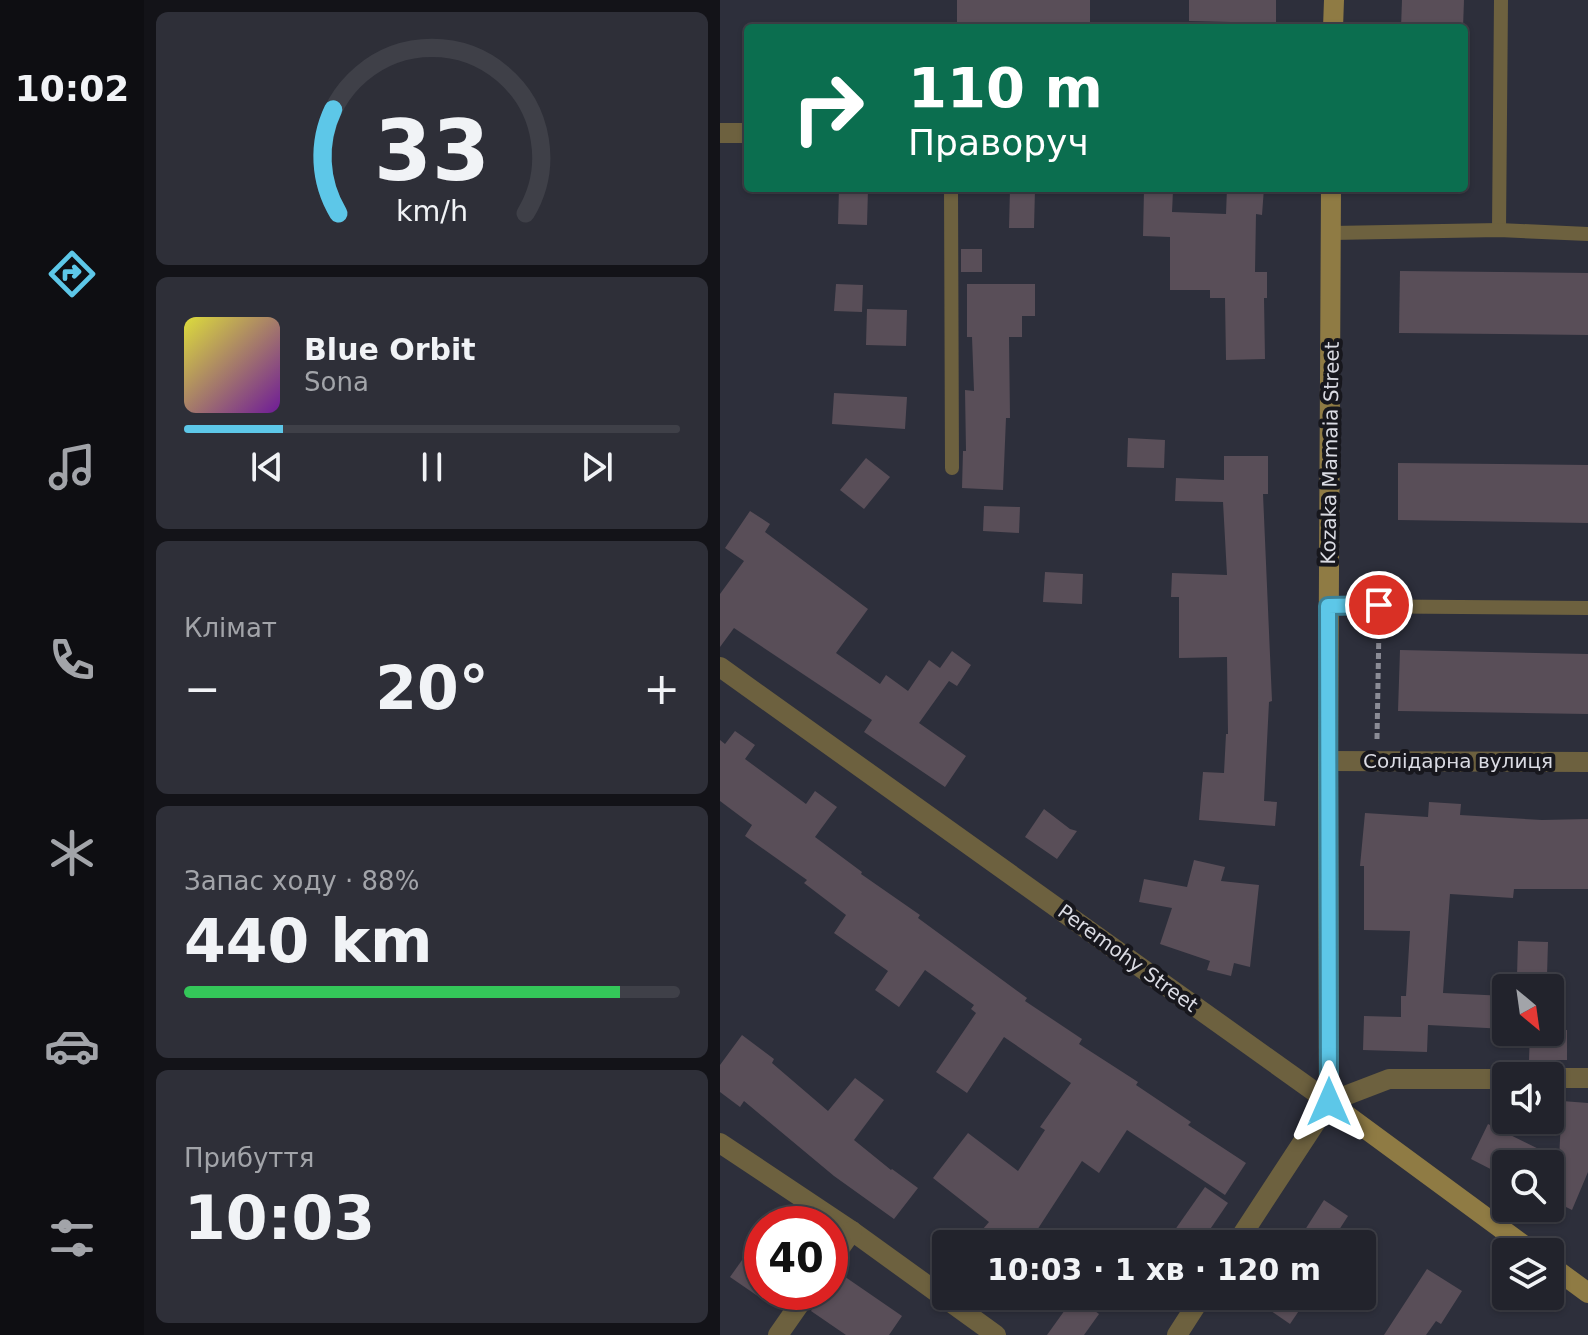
<!DOCTYPE html>
<html lang="uk">
<meta charset="utf-8">
<style>
:root{--surface:#22232c;--page:#2e2f38;--text:#f1f3f6;--muted:#a2a4a9;--line:#3f4048;--accent:#5dc7e8}
body{margin:0;font-family:"DejaVu Sans",sans-serif;background:var(--page);color:var(--text);height:100vh;display:flex;flex-direction:column;font-size:30px;white-space:nowrap}
*{box-sizing:border-box;margin:0}
p{font-size:26px;color:var(--muted)}
.icon{flex:none;width:44px;height:44px;fill:none;stroke:currentColor;stroke-width:2;stroke-linecap:round;stroke-linejoin:round}
.map{position:relative;flex:1;overflow:hidden}
.drawer{display:flex;flex-direction:column;gap:12px;padding:12px;background:#131318;width:576px}
.drawer>*{flex:none}
.banner{position:absolute;left:24px;top:24px;width:724px;height:168px;border-radius:8px;box-shadow:0 2px 6px #0004,0 0 0 2px var(--line);background:#0b6e4f;color:#fff;overflow:hidden}
.needle{width:52px;rotate:151deg}
.controls{position:absolute;left:772px;top:974px;display:grid;gap:16px}
.controls a{display:grid;place-items:center;width:72px;height:72px;border-radius:8px;background:var(--surface);box-shadow:0 2px 6px #0004,0 0 0 2px var(--line);font-size:40px}
.speed{position:absolute;left:24px;top:1206px;display:flex;gap:16px;font-size:40px;font-weight:700;text-align:center}
.speed>*{display:grid;place-content:center;width:104px;height:104px;border-radius:50%;background:var(--surface);box-shadow:0 2px 6px #0004,0 0 0 2px var(--line);line-height:1}
.speed .limit{border:12px solid #d22;background:#fff;color:#111}
.pin{position:absolute;display:grid;place-items:center;width:68px;height:68px;color:#fff;margin:-34px;border:4px solid #fff;border-radius:50%;box-shadow:0 2px 8px #0007}
.me{position:absolute;width:88px;margin:-44px;rotate:0deg;stroke-linejoin:round;filter:drop-shadow(0 0 6px #0008)}
.turn{display:flex;align-items:center;gap:28px;height:168px;padding:0 32px;font-size:36px}
.turn .icon{width:104px;height:104px;stroke-width:2.5}
.turn b{display:block;font-size:56px;line-height:68px}
.big{font-size:60px;font-weight:800;line-height:1.1}
.drawer .widget{flex:1;display:flex;flex-direction:column;justify-content:center;gap:12px;min-width:0;padding:0 28px;border-radius:12px;background:var(--page)}
.drawer .dial{align-items:center;gap:0}
.dial svg{height:208px;overflow:visible;fill:none;stroke:var(--line);stroke-width:7;stroke-linecap:round;text-anchor:middle}
.dial text{fill:var(--text);stroke:none}
.song{display:flex;align-items:center;gap:24px}
.cover{width:96px;height:96px;border-radius:12px;background:linear-gradient(135deg,hsl(60 70% 55%),hsl(280 70% 35%))}
.played{height:8px;border-radius:4px;background:linear-gradient(90deg,var(--accent) 20%,var(--line) 20%)}
.keys{display:flex;justify-content:space-around;direction:ltr}
.heat{display:flex;justify-content:space-between;align-items:center;font-size:44px;direction:ltr}
.charge{height:12px;border-radius:6px;background:linear-gradient(90deg,#34c759 88%,var(--line) 0)}
.trip{position:absolute;left:212px;top:1230px;width:444px;height:80px;border-radius:8px;background:var(--surface);box-shadow:0 2px 6px #0004,0 0 0 2px var(--line);font-weight:800;line-height:80px;text-align:center}
main{display:flex;flex:1;min-height:0}
.menu{display:flex;flex-direction:column;width:144px;justify-content:space-around;align-items:center;background:#0e0e12;color:var(--muted)}
.menu .icon{width:56px;height:56px}
.menu .active{color:var(--accent)}
.menu b{font-size:36px;color:var(--text)}
.map>svg:first-child{display:block}
.building{fill:#594e58}
.lines{fill:none;stroke-linecap:round;stroke-linejoin:round}
.path{stroke:#8b8c96;stroke-width:5;stroke-dasharray:6 4;stroke-linecap:butt}
.lane{stroke:#6d613f;stroke-width:14}
.street{stroke:#6d613f;stroke-width:20}
.secondary{stroke:#8f7b44;stroke-width:20}
.route-casing{stroke:#3c8197;stroke-width:20}
.route{stroke:#5dc7e8;stroke-width:14}
.labels{text-anchor:middle;stroke-width:8;stroke-linejoin:round;paint-order:stroke}
.street-label{font-size:20px;fill:#dadbe3;stroke:#17171d}
</style>
<main>
<nav class="menu">
<b>10:02</b>
<svg class="icon active" aria-label="directions" viewBox="0 0 24 24"><path d="M12 3l9 9-9 9-9-9zM9 14v-3h6M13 9l2 2-2 2"/></svg>
<svg class="icon" aria-label="music" viewBox="0 0 24 24"><path d="M9 18V5l10-2v13"/><circle cx="6" cy="18" r="3"/><circle cx="16" cy="16" r="3"/></svg>
<svg class="icon" aria-label="phone" viewBox="0 0 24 24"><path d="M5 4h4l2 5-3 2q2 4 5 5l2-3 5 2v4C11 20 4 13 5 4z"/></svg>
<svg class="icon" aria-label="climate" viewBox="0 0 24 24"><path d="M12 3v18M4 7l16 10M4 17L20 7"/></svg>
<svg class="icon" aria-label="car" viewBox="0 0 24 24"><path d="M5 17H2v-5l4-1 3-4h7l3 4 3 1v5h-3M9 17h6M6 11h13"/><circle cx="7" cy="17" r="2"/><circle cx="17" cy="17" r="2"/></svg>
<svg class="icon" aria-label="filters" viewBox="0 0 24 24"><path d="M4 7h16M4 17h16"/><circle cx="9" cy="7" r="2"/><circle cx="15" cy="17" r="2"/></svg>
</nav>
<section class="drawer">
<div class="widget dial"><svg viewBox="0 0 100 80">
<path d="M14 69A42 42 0 1 1 86 69"/>
<path d="M14 69A42 42 0 0 1 12 29" stroke="#5dc7e8"/>
<text x="50" y="56" font-size="32" font-weight="700">33</text>
<text x="50" y="72" font-size="11">km/h</text>
</svg></div>
<div class="widget">
<div class="song"><i class="cover"></i><div><b>Blue Orbit</b><p>Sona</p></div></div>
<div class="played"></div>
<div class="keys"><svg class="icon" aria-label="previous" viewBox="0 0 24 24"><path d="M18 5L8 12l10 7zM5 5v14"/></svg><svg class="icon" aria-label="pause" viewBox="0 0 24 24"><path d="M8 5v14M16 5v14"/></svg><svg class="icon" aria-label="next" viewBox="0 0 24 24"><path d="M6 5l10 7-10 7zM19 5v14"/></svg></div>
</div>
<div class="widget"><p>Клімат</p>
<div class="heat"><a>−</a><b class="big">20°</b><a>+</a></div>
</div>
<div class="widget"><p>Запас ходу · 88%</p><b class="big">440 km</b><div class="charge"></div></div>
<div class="widget"><p>Прибуття</p><b class="big">10:03</b></div>
</section>
<div class="map">
<svg width="868" height="1335" viewBox="0 0 868 1335">
<rect width="100%" height="100%" fill="#2d2f3b"/>
<g class="building">
<rect x="237" y="0" width="133" height="28"/>
<path d="M469 0H556V23L469 21Z"/>
<path d="M682 0H744L743 28H681Z"/>
<path d="M119 188 148 189 147 225 118 224Z"/>
<path d="M507 188H544L542 215 536 214 535 272H547V298H544L545 359 506 360 505 298H490V290H450V237L423 236 424 190 453 191 452 212 506 214Z"/>
<path d="M290 189H315L314 228H289Z"/>
<rect x="241" y="249" width="21" height="23"/>
<path d="M680 271 868 273V335L679 333Z"/>
<path d="M116 284 143 285 142 312 114 311Z"/>
<path d="M247 284H315V316H302V337H289L290 418H286L283 490 242 488 243 451H246L245 390 254 391 252 337H247Z"/>
<path d="M147 309 187 310 186 346 146 345Z"/>
<path d="M114 393 187 397 185 429 112 424Z"/>
<path d="M408 438 445 440 444 468 407 467Z"/>
<path d="M504 456H548V494H543L552 701 549 702 544 801 557 802 555 826 479 820 483 772 504 773 506 734H508L507 657 459 658V597H451L452 573 507 575 503 502 455 501 456 478 504 480Z"/>
<path d="M146 458 170 477 144 509 120 490Z"/>
<path d="M678 463 868 465V523L678 520Z"/>
<path d="M264 506 300 507 299 533 263 531Z"/>
<path d="M30 511 50 524 45 532 148 609 116 653 160 684 166 675 188 691 209 660 220 668 232 651 251 665 237 686 229 681 199 723 246 756 225 787 144 732 152 720 14 628 0 647V594L24 561 5 548Z"/>
<path d="M325 572 363 574 362 604 323 602Z"/>
<path d="M680 650 868 654V714L678 711Z"/>
<path d="M15 731 35 745 25 759 86 804 95 791 117 807 95 837 142 872 141 874 200 915 198 918 307 998 305 1001 362 1039 359 1044 418 1082 416 1085 471 1122 468 1125 526 1163 505 1195 407 1130 379 1173 362 1161 308 1244H250L269 1222 213 1178 248 1133 298 1171 325 1130 320 1127 351 1083 284 1037 247 1093 216 1072 256 1013 251 1009 254 1005 205 970 179 1007 155 990 168 971 114 933 126 915 84 883 87 880 25 836 32 825 0 801V740L5 744Z"/>
<path d="M709 802 741 804 740 815 822 820 868 819V889H794L793 898 730 894 723 993 786 996V1029L708 1025 707 1052 643 1050 644 1016 681 1017V996H686L690 931 644 930V866H640L645 813 708 817Z"/>
<path d="M324 809 350 829 357 831 337 859 305 837Z"/>
<path d="M474 860 505 867 501 881 539 885 530 967 514 963 511 976 487 970 490 961 440 944 452 908 419 902 424 879 467 887Z"/>
<path d="M798 941 828 942 827 976H797Z"/>
<path d="M847 1030V1060H809L810 1032Z"/>
<path d="M22 1035 54 1059 52 1063 108 1111 135 1078 164 1100 134 1140 171 1170 172 1169 198 1188 174 1219 114 1176 24 1101 20 1107 0 1092V1065Z"/>
<path d="M842 1101 868 1103V1172L852 1210 830 1199V1164H786V1177L751 1159 768 1124 839 1159Z"/>
<path d="M485 1187 508 1203 480 1244H445Z"/>
<path d="M604 1200 628 1216 610 1244H576Z"/>
<path d="M42 1232V1299L10 1277Z"/>
<path d="M707 1269 742 1291 721 1324 716 1321 706 1335H664Z"/>
<path d="M118 1272 182 1316 169 1335H126L91 1311 101 1292H110V1278Z"/>
<path d="M355 1296 379 1314 364 1335H327Z"/>
<path d="M529 1296H589L570 1324Z"/>
</g>
<g class="lines">
<path class="path" d="M657 739 659 625"/>
<g class="lane">
<path d="M231 188 232 468"/>
<path d="M779 230 781 0"/>
<path d="M612 233 779 230 868 234"/>
<path d="M608 606 868 608"/>
</g>
<g class="street">
<path d="M0 133H28"/>
<path d="M0 667 609 1102"/>
<path d="M608 761 868 762"/>
<path d="M830 1078H868"/>
<path d="M609 1102 669 1079H786"/>
<path d="M0 1143 132 1231 276 1335"/>
<path d="M516 1244 609 1102"/>
<path d="M110 1262 132 1231"/>
<path d="M58 1335 88 1292"/>
<path d="M457 1335 482 1296"/>
</g>
<g class="secondary">
<path d="M613 28 614 0"/>
<path d="M611 188 608 761 609 1102 813 1252"/>
<path d="M830 1265 868 1293"/>
</g>
</g>
<g class="lines">
<defs>
<path id="route" d="M609 1102 608 606 659 605"/>
</defs>
<use href="#route" class="route-casing"/>
<use href="#route" class="route"/>
</g>
<g class="labels">
<g class="street-label">
<text transform="translate(610 453) rotate(-89)" y="7">Kozaka Mamaia Street</text>
<text x="738" y="768">Солідарна вулиця</text>
<text transform="translate(408 958) rotate(36)" y="7">Peremohy Street</text>
</g>
</g>
</svg>
<div class="controls">
<a><svg class="needle" viewBox="-14 -14 28 28"><path d="M0-13l5 13h-10z" fill="#e53935"/><path d="M0 13l5-13h-10z" fill="#a2a4a9"/></svg></a>
<a><svg class="icon" aria-label="sound" viewBox="0 0 24 24"><path d="M4 9h4l5-4v14l-5-4H4zM17 9q2 3 0 6"/></svg></a>
<a><svg class="icon" aria-label="search" viewBox="0 0 24 24"><circle cx="10" cy="10" r="6"/><path d="M15 15l6 6"/></svg></a>
<a><svg class="icon" aria-label="layers" viewBox="0 0 24 24"><path d="M12 4l9 5-9 5-9-5zM3 14l9 5 9-5"/></svg></a>
</div>
<div class="speed"><div class="limit">40</div></div>
<div class="pin" style="left:659px;top:605px;background:#d93025"><svg class="icon" aria-label="arrive" viewBox="0 0 24 24"><path d="M6 21V4h12l-3 4 3 4H6"/></svg></div>
<svg class="me" style="left:609px;top:1102px" viewBox="-20 -20 40 40"><path d="M0-17L14 15 0 8-14 15z" fill="#5dc7e8" stroke="#fff" stroke-width="4"/></svg>
<div class="trip">10:03 · 1 хв · 120 m</div>
<div class="banner">
<div class="turn"><svg class="icon" aria-label="right" viewBox="0 0 24 24"><path d="M7 20v-9h11M14 6l5 5-5 5"/></svg><div><b>110 m</b>Праворуч</div></div>
</div>
</div>
</main>
